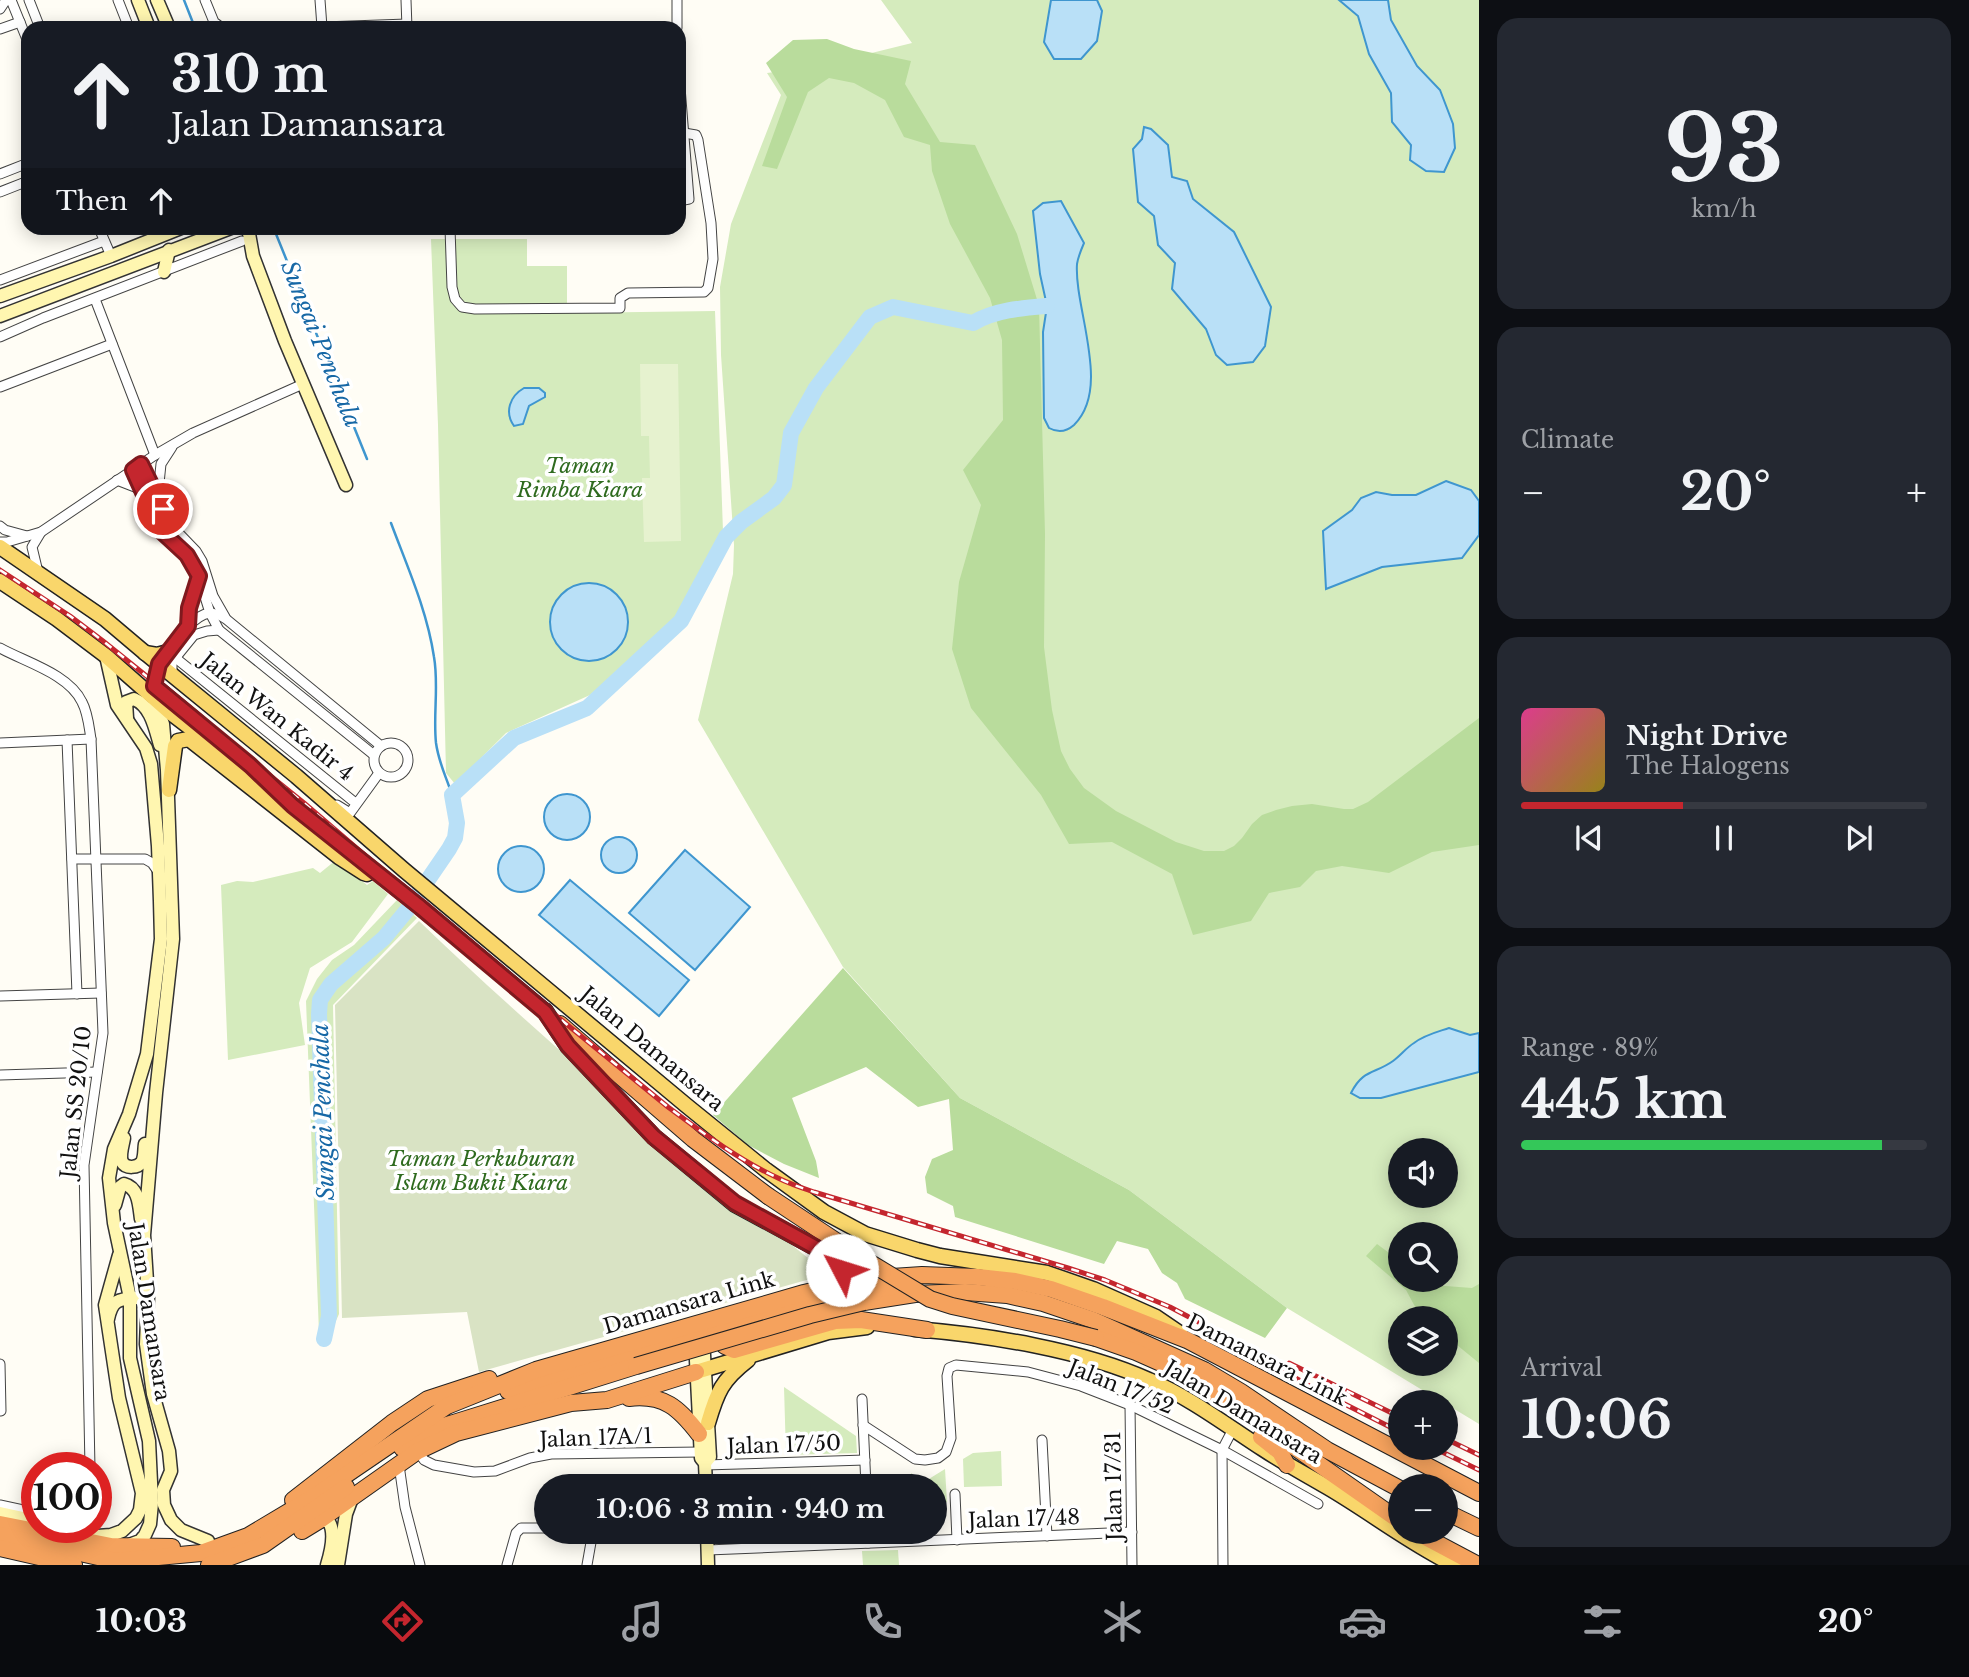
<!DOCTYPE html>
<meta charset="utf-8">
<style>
:root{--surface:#171b24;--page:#242831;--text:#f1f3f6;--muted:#9ea1a6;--line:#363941;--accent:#c4262e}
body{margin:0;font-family:"Libre Baskerville",serif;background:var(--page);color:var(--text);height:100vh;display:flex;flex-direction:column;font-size:26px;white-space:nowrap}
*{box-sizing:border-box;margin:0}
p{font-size:23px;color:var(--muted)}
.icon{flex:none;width:38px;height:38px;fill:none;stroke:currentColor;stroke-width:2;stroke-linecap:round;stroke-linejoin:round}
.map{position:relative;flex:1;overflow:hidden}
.panel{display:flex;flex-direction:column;gap:18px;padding:18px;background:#0d0f14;width:490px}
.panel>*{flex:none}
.guide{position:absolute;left:21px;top:21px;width:665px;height:214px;border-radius:21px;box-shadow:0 4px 18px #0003;background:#171b24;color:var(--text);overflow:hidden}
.buttons{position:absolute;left:1388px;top:1138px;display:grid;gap:14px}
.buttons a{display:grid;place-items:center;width:70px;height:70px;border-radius:50%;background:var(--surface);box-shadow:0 4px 18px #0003;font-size:35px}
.speed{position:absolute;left:21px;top:1452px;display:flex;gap:14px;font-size:35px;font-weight:700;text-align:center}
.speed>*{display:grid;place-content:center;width:91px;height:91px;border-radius:50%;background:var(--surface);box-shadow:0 4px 18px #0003;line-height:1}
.speed .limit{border:10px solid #d22;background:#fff;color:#111}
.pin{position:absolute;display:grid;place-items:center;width:60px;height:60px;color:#fff;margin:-30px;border:4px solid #fff;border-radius:50%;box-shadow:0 2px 7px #0007}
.me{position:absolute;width:77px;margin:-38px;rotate:310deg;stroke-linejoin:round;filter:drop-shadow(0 0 5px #0008)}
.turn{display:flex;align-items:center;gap:24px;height:147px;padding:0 35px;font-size:32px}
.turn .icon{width:91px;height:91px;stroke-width:2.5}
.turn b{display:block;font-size:49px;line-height:60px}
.then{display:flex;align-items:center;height:66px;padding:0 35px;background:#0003;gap:14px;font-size:26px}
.big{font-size:52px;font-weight:700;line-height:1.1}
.panel .widget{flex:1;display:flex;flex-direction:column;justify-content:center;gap:10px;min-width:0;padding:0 24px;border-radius:21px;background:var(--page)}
.panel .dial{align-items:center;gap:0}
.dial b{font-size:91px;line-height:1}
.song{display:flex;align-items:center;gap:21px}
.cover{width:84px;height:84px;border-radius:10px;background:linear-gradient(135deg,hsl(330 70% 55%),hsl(50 70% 35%))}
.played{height:7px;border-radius:4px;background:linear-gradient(90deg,var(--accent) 40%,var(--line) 40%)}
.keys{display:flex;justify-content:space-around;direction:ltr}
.heat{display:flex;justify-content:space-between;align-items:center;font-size:38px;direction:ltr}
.charge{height:10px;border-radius:5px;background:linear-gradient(90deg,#34c759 89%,var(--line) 0)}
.trip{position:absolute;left:534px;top:1474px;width:413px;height:70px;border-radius:35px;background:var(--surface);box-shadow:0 4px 18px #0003;font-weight:700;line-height:70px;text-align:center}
.tab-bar{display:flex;height:112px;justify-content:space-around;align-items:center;background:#090b0e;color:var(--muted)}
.tab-bar .icon{width:49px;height:49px}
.tab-bar .on{color:var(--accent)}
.tab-bar b{font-size:32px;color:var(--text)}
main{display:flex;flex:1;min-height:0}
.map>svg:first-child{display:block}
.green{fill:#d5ebbd;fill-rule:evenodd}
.forest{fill:#b9dc9c}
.cemetery{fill:#d9e3c4}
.pitch{fill:#e6f2cf}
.water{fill:#b9e0f7;stroke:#3f96cf;stroke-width:2}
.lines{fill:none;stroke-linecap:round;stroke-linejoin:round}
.stream{stroke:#3f96cf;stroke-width:2.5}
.river{stroke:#b9e0f7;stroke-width:16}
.street-casing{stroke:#444;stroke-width:11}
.secondary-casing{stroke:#333;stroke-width:15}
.primary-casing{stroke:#222;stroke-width:17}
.highway-casing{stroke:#222;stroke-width:18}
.street{stroke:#fff;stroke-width:9}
.secondary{stroke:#fff6b0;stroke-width:12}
.primary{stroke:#f9d66b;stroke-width:14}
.highway{stroke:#f5a25d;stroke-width:16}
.rail-casing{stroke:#c4262e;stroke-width:5}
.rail{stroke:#fff;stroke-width:2.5;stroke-dasharray:8;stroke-linecap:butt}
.highway-bridge-casing{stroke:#222;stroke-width:18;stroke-linecap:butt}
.highway-bridge{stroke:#f5a25d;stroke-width:16}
.route-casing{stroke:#7f191e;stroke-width:18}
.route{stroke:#c4262e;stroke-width:12}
.labels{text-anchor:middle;stroke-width:7;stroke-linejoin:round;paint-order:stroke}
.park-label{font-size:21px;font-style:italic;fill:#2f6b1f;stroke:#fff}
.street-label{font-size:21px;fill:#111;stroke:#fff}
.water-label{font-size:23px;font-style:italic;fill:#1768a6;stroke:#fff}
</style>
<main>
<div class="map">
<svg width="1479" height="1565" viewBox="0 0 1479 1565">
<rect width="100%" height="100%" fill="#fffdf5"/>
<g class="green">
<path d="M881 0H1479V1424L1446 1404V1402H1442L1287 1308 1129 1190 960 1098 843 967 698 720 733 574 734 545 721 355 720 287 731 224 781 95 767 73 819 66 912 43ZM1400 1150H1446V1195H1400ZM1400 1234H1446V1279H1400ZM1400 1318H1446V1363H1400Z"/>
<path d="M431 239H527V266H567V313L715 311 723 531 677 620 590 695 506 733 455 784 446 773 438 425Z"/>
<path d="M336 860 367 885 373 881 388 894 352 942 310 968 299 1003 305 1045 228 1060 221 885 237 881 253 882 313 868 320 873Z"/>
<path d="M397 900 417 918 333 1005 339 1314 331 1332 319 1333 306 1001 317 979 332 960 354 945Z"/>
<path d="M784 1387 856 1436 857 1453 786 1455Z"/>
<path d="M1001 1451 1002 1486 964 1487 963 1459 973 1453Z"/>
<path d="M945 1469 947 1502 935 1503 934 1486H912L911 1473 924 1482Z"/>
<path d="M898 1550 899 1565H863L862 1551Z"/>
</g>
<g class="forest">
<path d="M827 39 854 49 911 61 905 84 940 142 975 145 1017 234 1039 306 1045 534 1044 647 1052 710 1061 751 1070 769 1084 788 1116 811 1176 842 1204 851H1224L1234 846 1242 838 1252 824 1262 815 1276 810 1292 806 1312 804 1344 809H1353L1368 802 1479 718V845L1432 852 1389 873 1342 866 1316 871 1300 887 1269 893 1251 921 1193 935 1172 874 1112 842 1069 844 1041 795 971 708 952 649 959 582 981 505 963 470 1003 420 1002 340 990 298 950 224 932 171 930 145 904 137 885 100 854 83 829 78 808 92 777 169 762 166 787 97 766 63 793 40Z"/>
<path d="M843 968 960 1098 1129 1190 1287 1308 1265 1338 1185 1299 1177 1283 1162 1273 1148 1249 1117 1241 1104 1264 955 1217 953 1206 927 1193 925 1177 932 1159 953 1150 949 1099 918 1107 866 1067 792 1098 816 1161 819 1178 784 1164 748 1145 713 1115Z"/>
<path d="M1377 1244 1400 1261V1279H1424L1432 1285 1472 1288 1479 1284V1363L1446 1336V1318H1423L1419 1314 1406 1290 1366 1256Z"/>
</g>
<path class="cemetery" d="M419 921C549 1046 687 1161 828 1274L479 1372 467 1312 342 1318 335 1005Z"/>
<path class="pitch" d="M640 364H678L681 541 644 542 642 478H650L649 436H641Z"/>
<g class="water">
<path d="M1051 0H1097L1102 11 1097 41 1081 59H1054L1044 42Z"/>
<path d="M1339 0H1388L1391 20 1417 66 1440 90 1453 124 1455 148 1444 172 1426 171 1410 160 1411 145 1392 122 1391 93 1369 54 1358 16Z"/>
<path d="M1144 127 1151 129 1168 145 1172 177 1187 181 1193 199 1234 232 1271 307 1265 346 1253 362 1227 365 1216 355 1206 329 1172 289 1175 263 1158 245 1154 216 1138 202 1133 149 1142 139Z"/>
<path d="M1061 201 1084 243C1081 250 1078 257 1077 264 1074 309 1112 388 1074 425 1066 432 1058 433 1049 428L1044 418 1043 332 1047 306 1040 274 1033 211 1043 203Z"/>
<path d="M524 388H539L545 393V397L529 406 523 424 514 426C504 412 510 396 524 388Z"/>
<path d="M1446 481 1471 490 1479 501V535L1462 558 1382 567 1326 589 1323 531 1352 510 1361 498 1376 492 1392 495H1416Z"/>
<circle cx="589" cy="622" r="39"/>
<circle cx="567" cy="817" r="23"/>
<circle cx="619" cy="855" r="18"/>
<circle cx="521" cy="869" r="23"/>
<path d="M685 850 750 907 695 970 629 913Z"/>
<path d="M570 880 689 980 659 1016 539 915Z"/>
<path d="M1449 1028 1470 1035 1479 1033V1072L1381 1098H1360L1351 1093C1363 1069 1375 1074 1393 1061 1401 1055 1406 1048 1414 1043 1424 1035 1437 1032 1449 1028Z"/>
</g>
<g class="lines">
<g class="stream">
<path d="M184 0 195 28"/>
<path d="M274 229 367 459"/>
<path d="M391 523C407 566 427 610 434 657 439 685 433 715 436 743 439 764 446 776 452 795"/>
</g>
<path class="river" d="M324 1339 329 1316 319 1014 320 1000 331 984 384 938 408 909 449 849 455 838 457 823 452 795 514 738 587 708 681 621 726 537 741 522 774 498 784 485 791 433 816 388 870 317 893 307 973 323C995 310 1022 308 1047 306"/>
<defs>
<g id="street">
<path d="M11 0 28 42"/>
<path d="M29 0 40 28"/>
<path d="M118 0 129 28"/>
<path d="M205 0 214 22 222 28"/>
<path d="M320 0 322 27"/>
<path d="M406 0 407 28"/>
<path d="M677 0V28"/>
<path d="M0 9 6 0"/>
<path d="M295 28 407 24"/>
<path d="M0 29 20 22"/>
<path d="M679 75 689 199 679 201"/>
<path d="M0 174 28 163"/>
<path d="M0 192 28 181"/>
<path d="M99 228 111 256"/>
<path d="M450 228 452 287 455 299 462 307 475 309 620 308V298L628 293 704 292 708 288 713 259 711 223 698 140 696 135 684 133"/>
<path d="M0 280 104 241"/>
<path d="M95 299 155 455"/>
<path d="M0 337 43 318 242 241"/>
<path d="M0 387 112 344"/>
<path d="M141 464 169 523 196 551 202 561 213 596 225 617"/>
<path d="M133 470 160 530 184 552 196 568 210 613 219 630 374 755"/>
<path d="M117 480 135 487 142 492"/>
<path d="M158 493 161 464 172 447"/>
<path d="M0 526 5 530 27 536"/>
<path d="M0 542H7L41 532 155 455 193 433 303 384"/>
<path d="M38 572 32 547 41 532"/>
<path d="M188 626 189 608 198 578"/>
<path d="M0 648C25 662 69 674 82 702 88 713 89 727 91 739L103 1033 84 1165 90 1468"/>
<path d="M166 654C176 641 192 616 209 613 215 612 221 616 226 619L381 746"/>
<path d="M177 656 178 660 353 801 357 802"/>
<path d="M175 676 172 671V662L194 635 207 631 219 630"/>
<path d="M67 740 77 994"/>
<circle cx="391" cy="760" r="17"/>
<path d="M0 743 91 739"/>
<path d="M337 805 350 813 379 773"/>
<path d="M72 859H145L152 863 159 873"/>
<path d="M0 996 101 993"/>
<path d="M0 1075 97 1072"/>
<path d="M0 1364 1 1411"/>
<path d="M862 1399 866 1486"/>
<path d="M1130 1405 1132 1565"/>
<path d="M863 1425 915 1459 925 1460 938 1458 946 1452 951 1438 947 1376 949 1368 956 1365 1028 1372 1081 1386 1130 1405 1222 1450 1318 1504"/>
<path d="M1042 1440 1047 1536"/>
<path d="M418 1451 424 1460 434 1465 474 1472 495 1471 530 1458 551 1454 700 1452"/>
<path d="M399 1465 405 1507 420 1565"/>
<path d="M705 1465 865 1460"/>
<path d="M955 1494 957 1540"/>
<path d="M0 1505 37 1513"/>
<path d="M868 1531V1543"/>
<path d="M708 1550 1132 1532"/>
<path d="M507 1565 516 1533 521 1528H546"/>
<path d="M587 1565 593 1531"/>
<path d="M1223 1565 1222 1450 1233 1429"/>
</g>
<g id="secondary">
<path d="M138 0 149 28"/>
<path d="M157 0 169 28"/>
<path d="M248 228 253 256 285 341 346 485"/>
<path d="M164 272 169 250"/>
<path d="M0 296 111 256 181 228"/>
<path d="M0 316 231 228"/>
<path d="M106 656 117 705 146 748 151 764 158 846 160 901 161 939 147 1054 129 1114 114 1149 109 1178 114 1223 130 1298V1358L149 1441 152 1503 150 1524 145 1535 140 1541 129 1545"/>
<path d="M159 664 153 698 163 724 167 770 173 939 156 1093 144 1235 148 1297 146 1344 153 1394 169 1451 171 1471 163 1490 164 1505 171 1520 181 1530 208 1541"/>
<path d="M127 718 126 702 134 699C151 706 155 728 160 745"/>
<path d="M124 1138C123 1145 119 1155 122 1162 126 1169 138 1168 142 1162 145 1157 144 1149 145 1144"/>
<path d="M115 1205 120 1187 124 1184C139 1188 139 1205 141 1219"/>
<path d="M108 1319C112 1300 118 1299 137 1298"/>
<path d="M703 1338 710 1457 705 1463"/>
<path d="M695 1341 701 1458 705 1463 706 1486"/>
<path d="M0 1513 37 1521"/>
<path d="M320 1520 329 1522C336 1534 331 1552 327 1565"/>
<path d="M64 1528 97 1536 111 1535 122 1531 136 1518 140 1510 142 1493 119 1398 105 1305 119 1255"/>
<path d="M707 1531 708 1565"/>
<path d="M338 1565 346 1514 352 1498"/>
</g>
<g id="primary">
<path d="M0 547 105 619 144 652 296 776 404 870 687 1106 766 1170 824 1212 865 1234 917 1250 940 1256 1047 1273 1093 1289 1156 1317 1181 1334"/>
<path d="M0 581 57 619 106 656 172 714 293 806 420 907 545 1011"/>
<path d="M145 653 157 655 168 652"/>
<path d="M157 688 198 722"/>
<path d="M169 790 175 746 178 741 189 739 339 857 364 873 367 874"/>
<path d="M915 1329C988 1335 1083 1350 1149 1380 1189 1397 1226 1425 1263 1449 1284 1463 1305 1474 1327 1487 1370 1512 1409 1543 1454 1565"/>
<path d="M696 1372 828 1332 867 1327"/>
<path d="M708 1423C717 1392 722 1380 748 1360"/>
</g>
<g id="highway">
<path d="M545 1011 568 1046 654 1137 735 1204 822 1251 841 1264 840 1275 825 1283"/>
<path d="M560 1024 693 1139 768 1196"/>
<path d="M864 1302 915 1294 965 1292 1007 1295 1043 1303 1093 1320 1204 1370 1241 1392 1327 1450 1400 1489"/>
<path d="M727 1331 723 1336 725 1346 734 1350 835 1321 861 1320 927 1330"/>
<path d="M1096 1338 1136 1352 1172 1368 1230 1402 1400 1521"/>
<path d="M508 1391 808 1304 859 1291 892 1287"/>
<path d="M629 1398C664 1394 679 1408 699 1434"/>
<path d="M1261 1437 1280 1452 1287 1465"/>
<path d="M402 1448 444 1426 636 1366"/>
<path d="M293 1500 392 1423 428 1399 489 1379"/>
<path d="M1446 1512 1479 1528"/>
<path d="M0 1524 111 1546 172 1547"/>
<path d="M302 1531 320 1520 418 1451 456 1433 571 1403 607 1400 696 1372"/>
<path d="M1414 1531 1478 1565"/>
<path d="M0 1535 116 1561 201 1553 248 1536 315 1496 447 1406 536 1370 804 1293 862 1279 922 1275 978 1277 1015 1281 1051 1289 1103 1307 1187 1340 1479 1493"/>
<path d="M0 1548 74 1565"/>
<path d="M209 1565 263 1545 346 1487"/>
</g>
</defs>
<use href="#street" class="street-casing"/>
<use href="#secondary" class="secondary-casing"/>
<use href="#primary" class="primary-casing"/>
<use href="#highway" class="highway-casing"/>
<use href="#street" class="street"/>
<use href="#secondary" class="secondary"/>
<use href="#primary" class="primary"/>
<use href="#highway" class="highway"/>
<defs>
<g id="rail">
<path d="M0 570 70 616 103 641 304 803 461 938 668 1107C703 1133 739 1160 778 1178 790 1184 802 1188 814 1192L1068 1268 1105 1280 1170 1307 1208 1327 1311 1387 1400 1432"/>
<path d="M1289 1363 1400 1417"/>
<path d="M1446 1439 1479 1455"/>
<path d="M1432 1447 1479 1470"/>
</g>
</defs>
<use href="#rail" class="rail-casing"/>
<use href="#rail" class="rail"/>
<defs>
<g id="highway-bridge">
<path d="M768 1196 854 1253 930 1299 952 1306 1060 1329 1096 1338"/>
<path d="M636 1366 810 1315 864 1302"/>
</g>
</defs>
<use href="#highway-bridge" class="highway-bridge-casing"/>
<use href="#highway-bridge" class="highway-bridge"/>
</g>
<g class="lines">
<defs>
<path id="route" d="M163 509 141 464 133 470 160 530 187 555 199 576 189 608 188 626 159 664 154 686 250 765 293 806 420 907 545 1012 568 1046 654 1137 735 1203 822 1251 841 1264 842 1270"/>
</defs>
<use href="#route" class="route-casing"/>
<use href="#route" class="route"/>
</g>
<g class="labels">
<g class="park-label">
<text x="580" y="473">Taman<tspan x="580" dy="24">Rimba Kiara</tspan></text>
<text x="481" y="1166">Taman Perkuburan<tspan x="481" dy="24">Islam Bukit Kiara</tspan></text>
</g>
<g class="street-label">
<text transform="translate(277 717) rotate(39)" y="7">Jalan Wan Kadir 4</text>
<text transform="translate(652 1049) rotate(40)" y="7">Jalan Damansara</text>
<text transform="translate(76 1102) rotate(-84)" y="7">Jalan SS 20/10</text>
<text transform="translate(689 1303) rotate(-16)" y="7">Damansara Link</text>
<text transform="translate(149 1312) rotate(81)" y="7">Jalan Damansara</text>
<text transform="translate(1267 1360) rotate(27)" y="7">Damansara Link</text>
<text transform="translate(1121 1387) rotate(22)" y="7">Jalan 17/52</text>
<text transform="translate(1243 1412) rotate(31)" y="7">Jalan Damansara</text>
<text transform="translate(596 1438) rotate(-2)" y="7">Jalan 17A/1</text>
<text transform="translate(784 1445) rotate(-2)" y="7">Jalan 17/50</text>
<text transform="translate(1114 1486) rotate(-91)" y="7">Jalan 17/31</text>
<text transform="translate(1024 1519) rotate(-2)" y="7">Jalan 17/48</text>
</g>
<g class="water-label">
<text transform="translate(321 344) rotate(68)" y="8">Sungai Penchala</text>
<text transform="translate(323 1112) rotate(-92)" y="8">Sungai Penchala</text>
</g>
</g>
</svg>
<div class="buttons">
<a><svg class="icon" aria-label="sound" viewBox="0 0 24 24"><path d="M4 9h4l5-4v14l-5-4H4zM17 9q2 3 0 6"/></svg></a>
<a><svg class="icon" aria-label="search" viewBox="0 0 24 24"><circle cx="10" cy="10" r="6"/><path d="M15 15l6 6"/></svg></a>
<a><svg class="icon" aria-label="layers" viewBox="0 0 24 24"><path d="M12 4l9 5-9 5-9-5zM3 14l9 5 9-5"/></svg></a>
<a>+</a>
<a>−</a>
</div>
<div class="speed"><div class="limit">100</div></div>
<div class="pin" style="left:163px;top:509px;background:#d93025"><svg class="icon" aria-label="arrive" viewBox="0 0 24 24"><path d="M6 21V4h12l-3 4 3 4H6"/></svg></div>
<svg class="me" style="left:842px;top:1270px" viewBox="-20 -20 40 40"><circle r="19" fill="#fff"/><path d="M0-13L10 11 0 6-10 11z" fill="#c4262e"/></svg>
<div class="trip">10:06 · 3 min · 940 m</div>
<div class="guide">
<div class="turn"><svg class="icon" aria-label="ahead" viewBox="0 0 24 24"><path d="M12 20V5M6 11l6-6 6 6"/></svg><div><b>310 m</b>Jalan Damansara</div></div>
<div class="then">Then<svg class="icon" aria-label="ahead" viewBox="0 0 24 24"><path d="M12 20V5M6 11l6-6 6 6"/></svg></div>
</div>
</div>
<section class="panel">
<div class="widget dial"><b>93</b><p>km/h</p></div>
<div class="widget"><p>Climate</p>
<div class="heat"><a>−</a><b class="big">20°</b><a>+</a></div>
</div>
<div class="widget">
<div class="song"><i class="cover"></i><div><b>Night Drive</b><p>The Halogens</p></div></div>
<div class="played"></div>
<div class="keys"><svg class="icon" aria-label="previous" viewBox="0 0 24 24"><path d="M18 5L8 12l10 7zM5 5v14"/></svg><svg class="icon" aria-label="pause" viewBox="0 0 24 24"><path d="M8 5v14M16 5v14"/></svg><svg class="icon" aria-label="next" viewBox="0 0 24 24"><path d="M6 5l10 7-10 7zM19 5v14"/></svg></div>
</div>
<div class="widget"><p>Range · 89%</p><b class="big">445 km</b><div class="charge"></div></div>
<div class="widget"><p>Arrival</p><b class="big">10:06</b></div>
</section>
</main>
<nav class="tab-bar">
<b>10:03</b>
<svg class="icon on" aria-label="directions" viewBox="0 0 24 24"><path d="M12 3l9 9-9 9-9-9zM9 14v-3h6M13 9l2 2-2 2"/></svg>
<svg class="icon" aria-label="music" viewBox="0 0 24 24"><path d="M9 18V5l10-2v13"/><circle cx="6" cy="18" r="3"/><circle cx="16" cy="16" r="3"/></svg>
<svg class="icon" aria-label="phone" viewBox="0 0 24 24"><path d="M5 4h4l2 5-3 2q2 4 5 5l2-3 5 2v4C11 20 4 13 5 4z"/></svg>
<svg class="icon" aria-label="climate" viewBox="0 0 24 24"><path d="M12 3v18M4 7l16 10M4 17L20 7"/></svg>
<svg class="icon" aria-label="car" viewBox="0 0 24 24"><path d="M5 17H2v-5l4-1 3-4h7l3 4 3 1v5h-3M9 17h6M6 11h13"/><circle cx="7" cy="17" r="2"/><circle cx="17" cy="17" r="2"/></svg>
<svg class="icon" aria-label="filters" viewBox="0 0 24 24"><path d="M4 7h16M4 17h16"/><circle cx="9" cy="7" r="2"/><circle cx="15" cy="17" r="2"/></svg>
<b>20°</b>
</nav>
